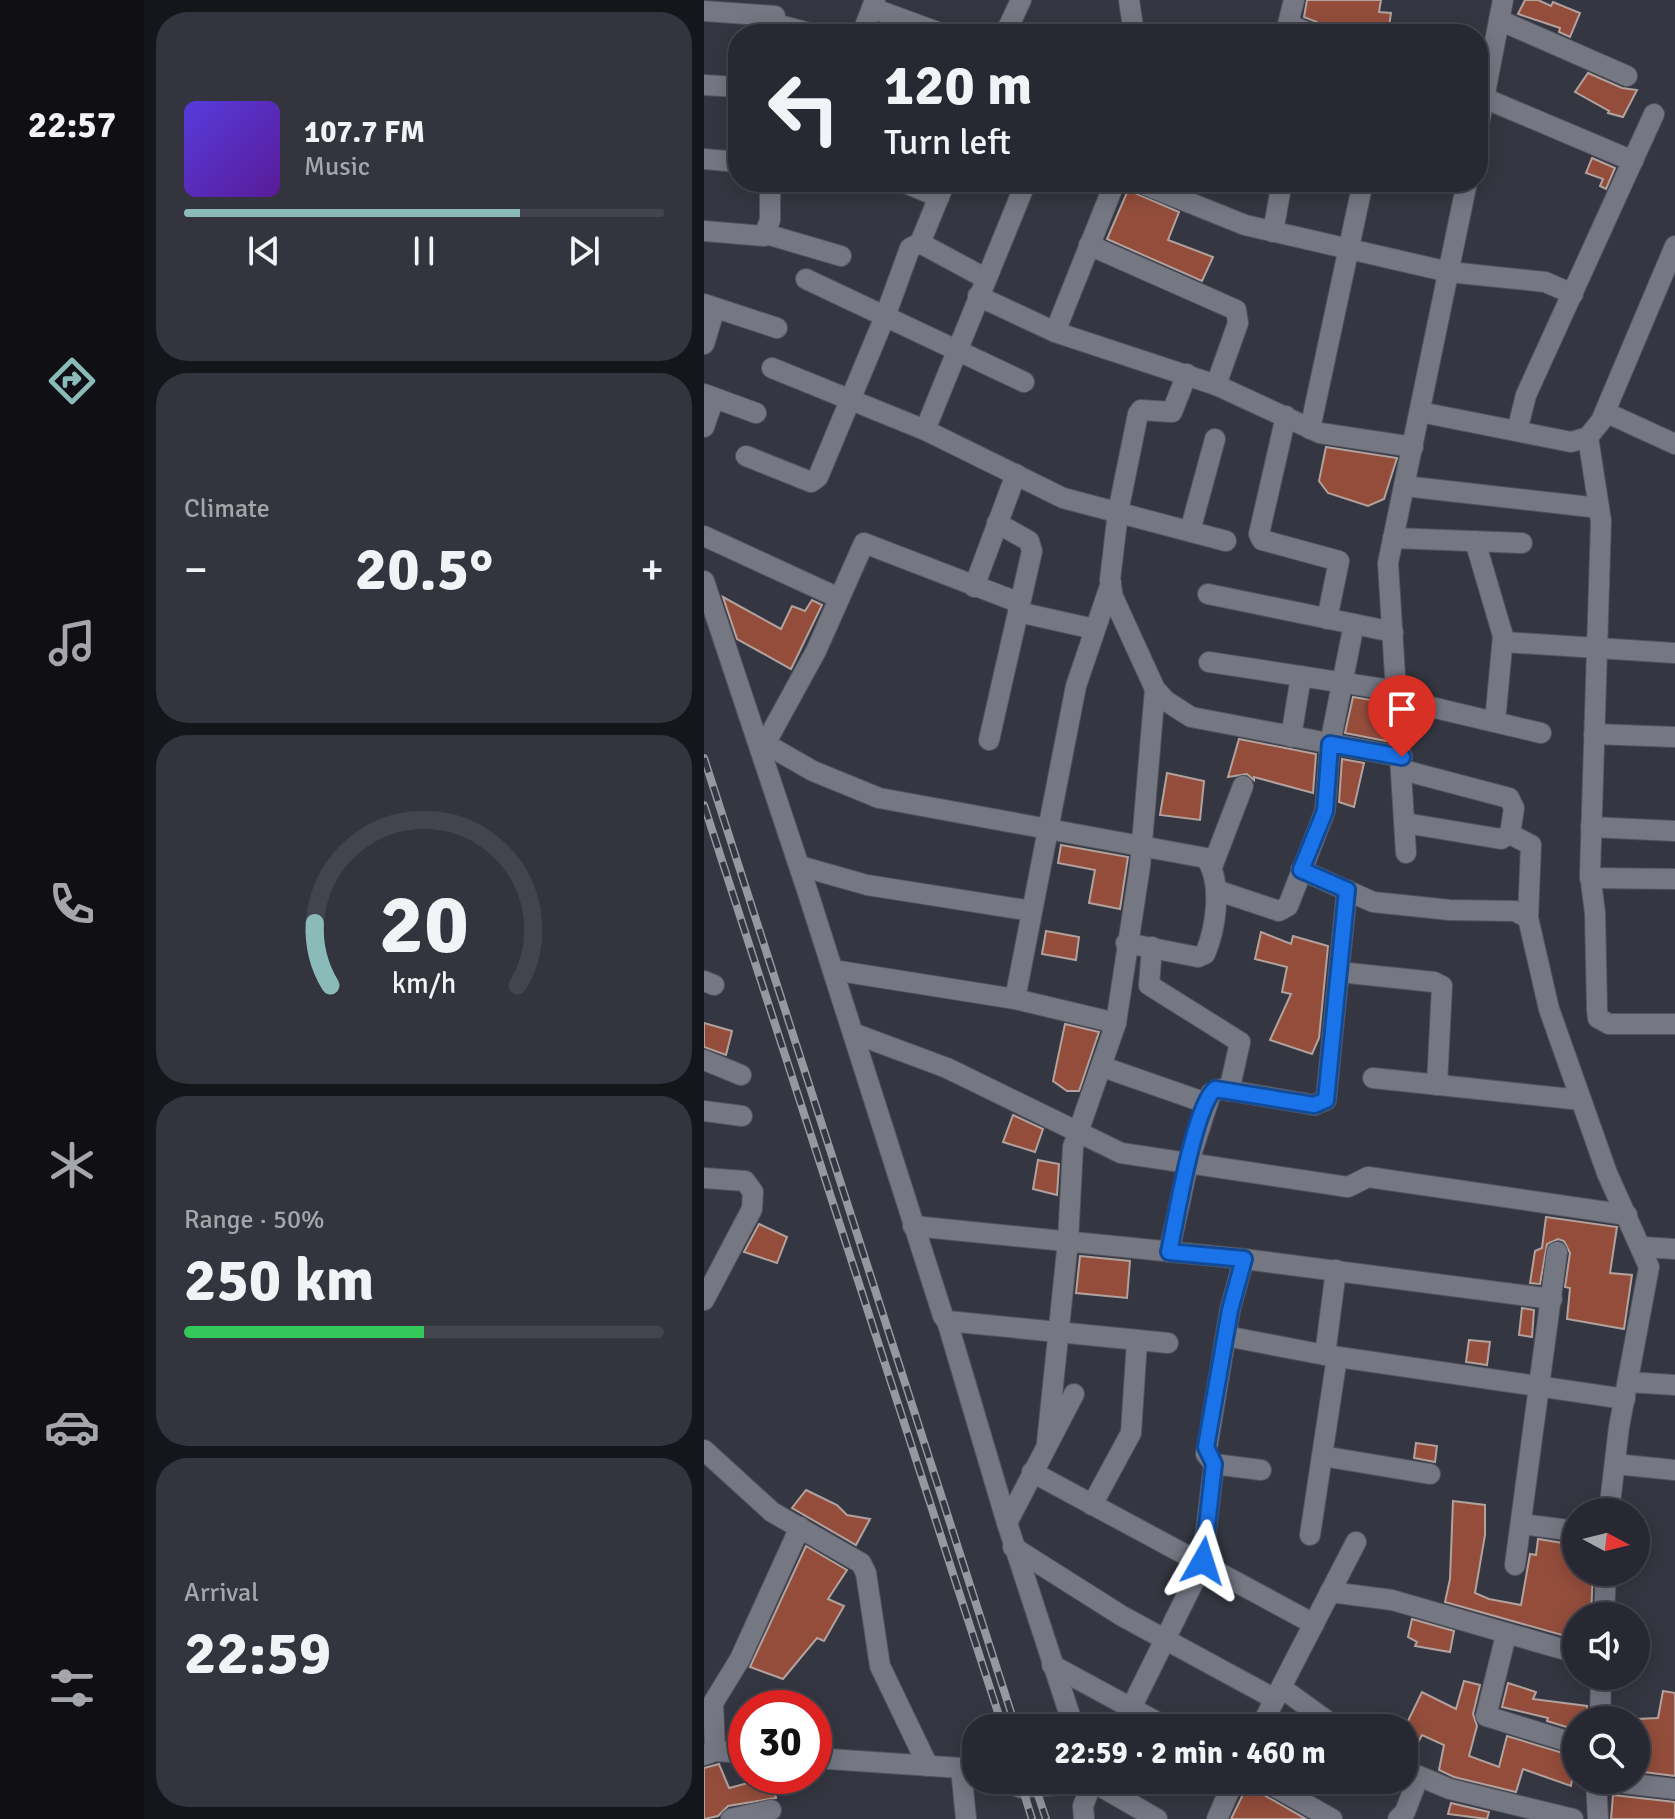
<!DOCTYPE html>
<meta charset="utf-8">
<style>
:root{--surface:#272831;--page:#33343d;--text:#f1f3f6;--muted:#a4a6ab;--line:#43444d;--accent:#8bbbb9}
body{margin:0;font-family:Signika,sans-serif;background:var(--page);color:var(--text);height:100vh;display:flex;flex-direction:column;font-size:30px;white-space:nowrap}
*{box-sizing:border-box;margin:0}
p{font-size:26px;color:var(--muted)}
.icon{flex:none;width:44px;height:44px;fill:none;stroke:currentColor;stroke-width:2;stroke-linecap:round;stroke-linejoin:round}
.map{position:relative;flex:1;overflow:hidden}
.details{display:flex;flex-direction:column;gap:12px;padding:12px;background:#15161b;width:560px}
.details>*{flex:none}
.banner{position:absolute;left:24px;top:24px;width:760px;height:168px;border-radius:32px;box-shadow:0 4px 20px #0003,0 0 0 2px var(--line);background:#272831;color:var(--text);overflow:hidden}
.needle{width:52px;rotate:97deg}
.tools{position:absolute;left:858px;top:1498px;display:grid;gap:16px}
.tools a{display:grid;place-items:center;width:88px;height:88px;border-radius:50%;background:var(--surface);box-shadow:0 4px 20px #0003,0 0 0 2px var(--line);font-size:40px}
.speed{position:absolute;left:24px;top:1690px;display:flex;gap:16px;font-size:40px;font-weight:700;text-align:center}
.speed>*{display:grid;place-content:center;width:104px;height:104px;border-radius:50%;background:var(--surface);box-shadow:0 4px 20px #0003,0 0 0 2px var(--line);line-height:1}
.speed .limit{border:12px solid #d22;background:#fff;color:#111}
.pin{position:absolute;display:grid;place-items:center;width:68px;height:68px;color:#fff;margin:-82px -34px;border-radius:50% 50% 50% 0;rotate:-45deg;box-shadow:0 0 8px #0007}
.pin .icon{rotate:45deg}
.me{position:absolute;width:88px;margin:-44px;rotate:6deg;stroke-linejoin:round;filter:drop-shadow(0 0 6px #0008)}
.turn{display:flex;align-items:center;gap:28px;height:168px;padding:0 24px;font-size:36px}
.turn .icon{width:104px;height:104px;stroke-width:2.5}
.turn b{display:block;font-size:56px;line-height:68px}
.big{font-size:60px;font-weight:700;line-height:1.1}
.details .card{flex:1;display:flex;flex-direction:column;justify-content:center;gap:12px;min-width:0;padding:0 28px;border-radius:32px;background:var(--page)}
.details .dial{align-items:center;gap:0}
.dial svg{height:208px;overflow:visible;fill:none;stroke:var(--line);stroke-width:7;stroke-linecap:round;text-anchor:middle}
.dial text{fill:var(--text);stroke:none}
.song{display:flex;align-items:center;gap:24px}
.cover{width:96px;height:96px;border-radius:12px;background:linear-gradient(135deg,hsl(250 70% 55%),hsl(270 70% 35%))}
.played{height:8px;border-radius:4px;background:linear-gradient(90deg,var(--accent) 70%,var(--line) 70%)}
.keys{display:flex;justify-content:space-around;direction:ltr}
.heat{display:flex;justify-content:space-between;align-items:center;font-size:44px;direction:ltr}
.charge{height:12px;border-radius:6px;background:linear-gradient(90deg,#34c759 50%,var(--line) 0)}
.trip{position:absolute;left:258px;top:1714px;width:456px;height:80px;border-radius:32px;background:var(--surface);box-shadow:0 4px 20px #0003,0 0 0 2px var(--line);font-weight:700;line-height:80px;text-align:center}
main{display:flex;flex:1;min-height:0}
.dock{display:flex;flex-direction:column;width:144px;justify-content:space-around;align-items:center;background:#101014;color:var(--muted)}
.dock .icon{width:56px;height:56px}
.dock .selected{color:var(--accent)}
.dock b{font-size:36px;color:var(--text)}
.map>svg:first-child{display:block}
.building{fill:#944d3b;stroke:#b2a29e;stroke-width:2}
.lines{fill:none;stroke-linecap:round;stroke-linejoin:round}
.minor-casing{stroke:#52545e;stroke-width:22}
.minor{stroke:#757783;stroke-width:20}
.rail-casing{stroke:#9698a0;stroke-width:8}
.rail{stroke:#343641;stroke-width:5;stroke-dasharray:15;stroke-linecap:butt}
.route-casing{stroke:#114b97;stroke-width:20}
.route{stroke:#1a73e8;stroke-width:14}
</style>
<main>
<nav class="dock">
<b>22:57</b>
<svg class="icon selected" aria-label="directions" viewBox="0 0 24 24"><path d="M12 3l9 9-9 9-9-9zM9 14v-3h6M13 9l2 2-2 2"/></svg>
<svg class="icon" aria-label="music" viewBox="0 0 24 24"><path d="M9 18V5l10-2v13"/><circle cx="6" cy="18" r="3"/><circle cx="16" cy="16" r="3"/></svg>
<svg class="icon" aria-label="phone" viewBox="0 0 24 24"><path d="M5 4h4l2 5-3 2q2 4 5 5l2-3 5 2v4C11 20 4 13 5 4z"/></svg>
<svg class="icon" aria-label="climate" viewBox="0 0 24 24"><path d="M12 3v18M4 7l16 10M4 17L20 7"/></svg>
<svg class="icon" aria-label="car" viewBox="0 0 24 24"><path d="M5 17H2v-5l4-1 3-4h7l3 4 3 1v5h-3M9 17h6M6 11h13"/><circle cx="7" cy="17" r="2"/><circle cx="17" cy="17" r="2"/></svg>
<svg class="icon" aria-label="filters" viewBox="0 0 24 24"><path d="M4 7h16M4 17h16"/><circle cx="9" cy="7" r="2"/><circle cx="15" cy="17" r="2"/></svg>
</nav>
<section class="details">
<div class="card">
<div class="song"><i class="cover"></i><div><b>107.7 FM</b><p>Music</p></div></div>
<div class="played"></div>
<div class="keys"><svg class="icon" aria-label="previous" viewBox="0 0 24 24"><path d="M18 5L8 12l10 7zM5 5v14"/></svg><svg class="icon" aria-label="pause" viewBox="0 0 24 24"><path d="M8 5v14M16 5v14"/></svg><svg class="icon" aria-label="next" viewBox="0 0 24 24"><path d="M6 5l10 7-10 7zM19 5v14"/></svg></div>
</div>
<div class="card"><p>Climate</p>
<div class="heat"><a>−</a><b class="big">20.5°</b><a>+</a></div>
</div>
<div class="card dial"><svg viewBox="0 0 100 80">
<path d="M14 69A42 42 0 1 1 86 69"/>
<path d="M14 69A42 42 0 0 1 8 45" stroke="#8bbbb9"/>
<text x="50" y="56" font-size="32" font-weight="700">20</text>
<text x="50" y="72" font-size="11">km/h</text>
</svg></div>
<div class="card"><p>Range · 50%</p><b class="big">250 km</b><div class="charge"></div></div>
<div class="card"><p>Arrival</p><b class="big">22:59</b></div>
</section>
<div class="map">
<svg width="971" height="1819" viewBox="0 0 971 1819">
<rect width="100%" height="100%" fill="#343641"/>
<g class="building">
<path d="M603 0H677L675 12 687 13 684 34 620 32 613 22 600 17Z"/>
<path d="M821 0H834L847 6 849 2 876 13 866 37 855 32 856 28 814 14Z"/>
<path d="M884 73 918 88 933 90 919 117 904 113 905 111 871 92Z"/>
<path d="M888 158 911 168 902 189 896 186 899 179 882 173Z"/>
<path d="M424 190 475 212 464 240 509 257 498 281 403 239Z"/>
<path d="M622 447 693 458 680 499 664 506 624 493 615 481Z"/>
<path d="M19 597 77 629 88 606 101 611 108 600 118 605 87 669 33 639Z"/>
<path d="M649 697 680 702 682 741 641 733Z"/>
<path d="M535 739 612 754 609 793 550 777V780L543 774 524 777Z"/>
<path d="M638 759 660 763 650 807 635 802Z"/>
<path d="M463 773 500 781 496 820 456 815Z"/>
<path d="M357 845 424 857 416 909 385 903 391 870 354 863Z"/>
<path d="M342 931 375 937 372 960 338 954Z"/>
<path d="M557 932 587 944 589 936 624 946 615 1038 608 1054 566 1040 587 994 578 992 583 967 551 959Z"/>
<path d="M0 1023 28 1031 22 1055 0 1047Z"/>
<path d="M361 1024 395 1032 375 1091H363L349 1081Z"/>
<path d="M309 1115 339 1129 331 1152 299 1142Z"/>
<path d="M334 1160 355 1164 353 1195 329 1189Z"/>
<path d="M842 1217 913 1227 906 1273 928 1275 920 1329 863 1319 866 1288 861 1287 866 1253 860 1241 854 1239 843 1244 836 1284 826 1283 831 1251 838 1248Z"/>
<path d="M55 1224 83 1237 73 1263 40 1252Z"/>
<path d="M376 1256 426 1261 423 1298 372 1293Z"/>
<path d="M818 1308 830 1310 828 1337 815 1335Z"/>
<path d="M765 1340 786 1342 783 1365 762 1362Z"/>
<path d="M712 1443 733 1446 731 1462 710 1458Z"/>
<path d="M102 1490 133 1505 143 1515 166 1519 152 1545 88 1508Z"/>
<path d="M749 1501 781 1505V1535L771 1593 785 1599 817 1605 826 1554 832 1555 834 1539 872 1545V1572H889L887 1615 872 1613V1639L741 1602 746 1579Z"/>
<path d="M102 1546 143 1570 124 1599 140 1606 120 1641 113 1638 79 1679 46 1667Z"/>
<path d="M708 1619 750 1631 746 1652 711 1646 713 1642 704 1637Z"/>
<path d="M760 1681 776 1685 769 1714 773 1726 765 1756 795 1767 803 1736 872 1757 867 1786 819 1769 812 1792 750 1777 735 1770 740 1745 718 1735 706 1758 700 1757V1729L718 1692 752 1709Z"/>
<path d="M804 1683 832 1692 829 1699 883 1706V1720H872V1730L843 1721 844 1718 798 1707Z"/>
<path d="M959 1691 971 1693V1776L932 1771V1719L954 1718Z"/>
<path d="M15 1764 25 1788 67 1777 72 1798 24 1806 14 1816 0 1819V1768Z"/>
<path d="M545 1782 553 1791 602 1819H527Z"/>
<path d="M909 1795 971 1802V1819H907Z"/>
<path d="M747 1803 785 1812 783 1819 744 1814Z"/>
</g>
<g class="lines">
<defs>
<g id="minor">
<path d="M425 0 430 34"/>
<path d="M590 0 584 24 607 34"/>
<path d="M168 8 239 34"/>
<path d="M0 11 71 16"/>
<path d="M795 20 923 76"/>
<path d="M71 24 109 34"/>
<path d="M158 34 171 0"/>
<path d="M301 34 317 0"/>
<path d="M0 85 34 87"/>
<path d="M780 98 929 161"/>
<path d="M774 129 799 0"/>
<path d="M0 159 34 162"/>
<path d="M199 182 235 197"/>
<path d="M434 182 541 225 745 272 841 282 869 294"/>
<path d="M0 231 60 236 66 220V182"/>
<path d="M569 232 578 182"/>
<path d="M62 234 137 256"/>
<path d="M216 243 281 278"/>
<path d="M385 245 532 310 534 323 512 385"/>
<path d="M102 279 320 382"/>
<path d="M274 296 351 332 512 385 616 433 709 447"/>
<path d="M0 304 73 328"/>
<path d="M351 332 411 182"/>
<path d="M0 344 11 308"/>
<path d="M68 368 221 430 359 498 522 541"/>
<path d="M483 374 468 412 437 410 434 414 414 512 406 580 409 597 451 689 462 701 487 717 698 757"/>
<path d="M0 394 52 413"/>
<path d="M716 412 867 442 884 437 897 421 971 246"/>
<path d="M901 412 971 444"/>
<path d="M582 416 555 534 558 540 635 561 623 619"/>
<path d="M0 427 10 398"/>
<path d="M606 429 659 182"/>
<path d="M221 430 322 182"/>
<path d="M813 431 822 395 950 114"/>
<path d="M884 437 897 521 886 874 891 913 893 1010 894 1018 905 1024H971"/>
<path d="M42 456 107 482 114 477 182 314 206 248 216 243 241 182"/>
<path d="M700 486 895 508"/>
<path d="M486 531 511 439"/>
<path d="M0 536 135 598"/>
<path d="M689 538 818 543"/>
<path d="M771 541 799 636 791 722"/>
<path d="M0 581 105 896 239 1316 243 1321 464 1343"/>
<path d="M270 587 312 474"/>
<path d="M504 594 689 632"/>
<path d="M314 612 390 629"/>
<path d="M800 642 971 653"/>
<path d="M505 662 693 691"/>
<path d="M727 707 837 733"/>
<path d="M890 734 971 737"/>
<path d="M587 737 597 676"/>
<path d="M53 739 109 771 175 798 502 858C519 883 512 928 501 954L494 957 422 943"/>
<path d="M285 740 328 551 325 541 293 523"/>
<path d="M61 744 112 651 160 543 316 603"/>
<path d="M699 770 805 798 810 808 806 834 797 839 701 823"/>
<path d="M887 827 971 831"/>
<path d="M806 834 827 845 824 918"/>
<path d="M702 853 684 563 763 182"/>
<path d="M96 866 163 885 328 911"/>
<path d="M508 867 539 786"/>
<path d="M597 870 669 902 746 910 811 911 824 918 845 1009 903 1173 945 1267 915 1427 905 1512"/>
<path d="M886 878 971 879"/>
<path d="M512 890 575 911 584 906 621 811 626 744 650 624"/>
<path d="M448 947 445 985 536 1042 525 1091"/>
<path d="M129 970 311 999 412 1023"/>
<path d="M635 972 730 982 738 986 733 1085"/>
<path d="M0 981 10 985"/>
<path d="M311 999 372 686 407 583"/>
<path d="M149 1033 243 1068 417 1153 644 1187 664 1177 923 1215"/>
<path d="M0 1060 37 1075"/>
<path d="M399 1067 502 1103"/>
<path d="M669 1078 877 1100"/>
<path d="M0 1111 38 1116"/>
<path d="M0 1178 41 1181 49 1192 48 1209 0 1300"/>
<path d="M209 1226 540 1259 848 1299"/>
<path d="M939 1247 971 1249"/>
<path d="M465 1252 484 1164 507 1093 517 1089 610 1105 622 1100 643 890"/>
<path d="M540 1259 526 1310 502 1454 510 1464 557 1470"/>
<path d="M243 1321 303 1523"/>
<path d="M522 1336 621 1355 921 1399"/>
<path d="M621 1355 632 1270"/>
<path d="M924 1382 971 1385"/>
<path d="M370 1394 303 1523 370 1728"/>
<path d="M343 1443 364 1241 369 1147 412 1023 436 866 451 689"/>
<path d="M0 1450 68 1512 157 1563 162 1573 176 1666 224 1766"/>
<path d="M618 1456 726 1474"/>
<path d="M911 1464 971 1470"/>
<path d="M328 1472 610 1624"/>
<path d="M388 1505 427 1433 433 1341"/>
<path d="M817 1524 872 1531"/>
<path d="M606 1535 633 1357"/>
<path d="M309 1547 418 1616 571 1699"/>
<path d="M811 1565 853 1252"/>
<path d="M626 1592 688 1600 872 1653"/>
<path d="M900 1616 902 1572"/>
<path d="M802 1635 782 1716 872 1744"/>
<path d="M348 1665 464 1728"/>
<path d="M579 1689 633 1728"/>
<path d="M427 1708 498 1565 510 1464"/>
<path d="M896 1720 897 1676"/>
<path d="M556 1728 652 1542"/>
<path d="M11 1751 9 1703 36 1659 96 1527"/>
<path d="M0 1755 11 1751 42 1753"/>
<path d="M110 1758 257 1768 272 1773"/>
<path d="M257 1768 262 1819"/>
<path d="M700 1770 746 1789 869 1819"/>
<path d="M293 1780 318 1788 389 1782 453 1819"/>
<path d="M559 1780 628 1819"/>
<path d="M892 1780 894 1819"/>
<path d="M894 1780 971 1789"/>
<path d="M27 1819 67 1810"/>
<path d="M380 1819 379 1806 389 1780"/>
<path d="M513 1819 530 1780"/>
<path d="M694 1819 701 1812 714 1778"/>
</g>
</defs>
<use href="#minor" class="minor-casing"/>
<use href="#minor" class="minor"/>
<defs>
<g id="rail">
<path d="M0 758 312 1728"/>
<path d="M0 805 299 1728"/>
<path d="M316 1780 328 1819"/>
<path d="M329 1780 342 1819"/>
</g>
</defs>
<use href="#rail" class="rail-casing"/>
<use href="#rail" class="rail"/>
</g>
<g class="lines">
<defs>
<path id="route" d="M499 1561 510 1464 502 1447 526 1310 540 1259 465 1252C472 1220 490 1107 511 1089L610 1105 622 1100 643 890 597 870 621 811 626 744 698 757"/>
</defs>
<use href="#route" class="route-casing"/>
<use href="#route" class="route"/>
</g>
</svg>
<div class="tools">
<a><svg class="needle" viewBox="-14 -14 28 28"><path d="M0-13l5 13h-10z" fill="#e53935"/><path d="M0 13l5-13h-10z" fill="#a4a6ab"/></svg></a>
<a><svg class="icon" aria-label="sound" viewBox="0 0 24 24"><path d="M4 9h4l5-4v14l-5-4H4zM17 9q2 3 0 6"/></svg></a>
<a><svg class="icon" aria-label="search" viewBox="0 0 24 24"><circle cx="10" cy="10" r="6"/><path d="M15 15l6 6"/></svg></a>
</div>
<div class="speed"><div class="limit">30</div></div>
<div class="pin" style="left:698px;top:757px;background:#d93025"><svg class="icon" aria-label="arrive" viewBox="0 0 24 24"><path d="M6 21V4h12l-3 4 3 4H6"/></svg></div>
<svg class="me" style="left:499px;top:1561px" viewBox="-20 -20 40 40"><path d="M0-17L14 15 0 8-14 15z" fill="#1a73e8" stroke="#fff" stroke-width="4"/></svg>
<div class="trip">22:59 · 2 min · 460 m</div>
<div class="banner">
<div class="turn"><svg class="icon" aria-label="left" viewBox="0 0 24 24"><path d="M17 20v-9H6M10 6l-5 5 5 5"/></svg><div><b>120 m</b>Turn left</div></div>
</div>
</div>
</main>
